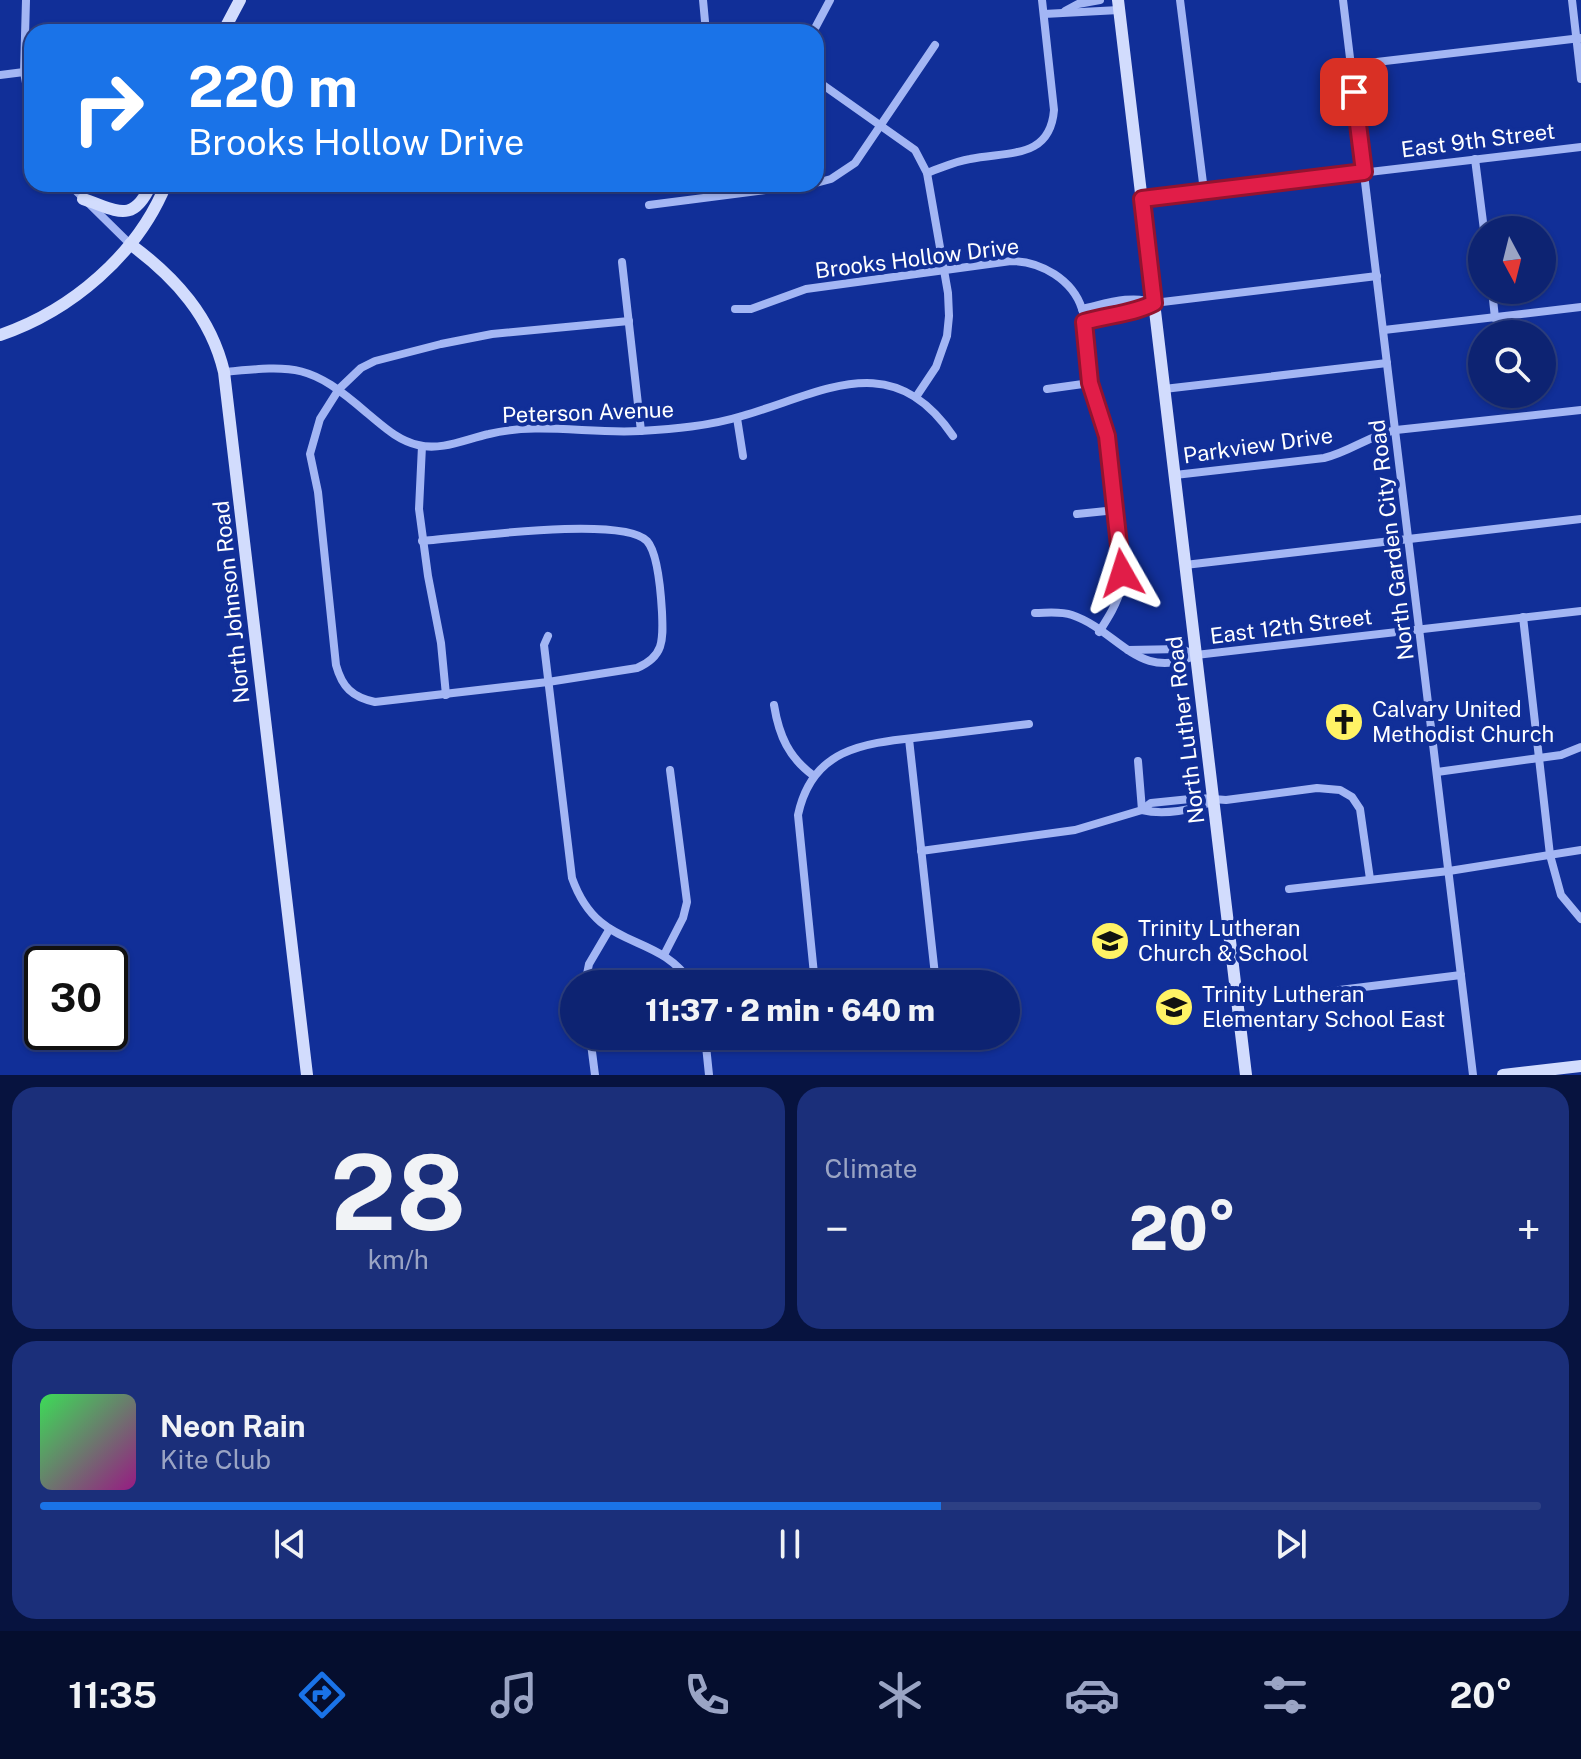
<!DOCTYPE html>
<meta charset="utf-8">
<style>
:root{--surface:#0d2372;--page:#1b2f7a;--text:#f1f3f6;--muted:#9aa4c4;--line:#2d4084;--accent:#1a73e8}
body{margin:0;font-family:"Public Sans",sans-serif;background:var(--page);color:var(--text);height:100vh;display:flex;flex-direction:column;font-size:30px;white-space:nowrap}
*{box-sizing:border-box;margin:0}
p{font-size:26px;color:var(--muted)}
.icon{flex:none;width:44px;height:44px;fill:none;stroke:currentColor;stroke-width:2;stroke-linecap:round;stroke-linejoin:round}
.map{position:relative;height:1075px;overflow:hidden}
.details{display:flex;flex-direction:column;gap:12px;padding:12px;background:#07133f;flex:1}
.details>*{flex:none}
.top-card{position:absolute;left:24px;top:24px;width:800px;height:168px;border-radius:24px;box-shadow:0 2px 6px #0004,0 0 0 2px var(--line);background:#1a73e8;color:#fff;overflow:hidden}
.needle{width:52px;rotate:173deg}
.buttons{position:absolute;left:1468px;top:216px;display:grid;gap:16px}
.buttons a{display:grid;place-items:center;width:88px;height:88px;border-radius:50%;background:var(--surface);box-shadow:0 2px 6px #0004,0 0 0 2px var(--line);font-size:40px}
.speed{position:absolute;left:24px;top:946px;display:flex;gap:16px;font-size:40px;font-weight:700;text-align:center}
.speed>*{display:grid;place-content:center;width:104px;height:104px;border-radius:50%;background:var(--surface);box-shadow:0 2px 6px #0004,0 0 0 2px var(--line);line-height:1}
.speed .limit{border:4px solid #111;border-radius:12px;background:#fff;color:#111}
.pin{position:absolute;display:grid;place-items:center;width:68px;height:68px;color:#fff;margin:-34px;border-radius:16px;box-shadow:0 4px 12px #0006}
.me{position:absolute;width:88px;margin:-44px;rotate:354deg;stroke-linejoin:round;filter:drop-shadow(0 0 6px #0008)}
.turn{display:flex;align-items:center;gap:28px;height:168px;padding:0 32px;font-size:36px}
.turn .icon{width:104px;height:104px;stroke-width:2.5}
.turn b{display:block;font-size:56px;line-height:68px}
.big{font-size:60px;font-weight:800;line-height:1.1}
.details .card{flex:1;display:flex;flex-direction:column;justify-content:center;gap:12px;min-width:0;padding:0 28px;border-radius:24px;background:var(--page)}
.details .dial{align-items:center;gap:0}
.dial b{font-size:104px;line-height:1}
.song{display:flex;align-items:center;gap:24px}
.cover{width:96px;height:96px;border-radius:12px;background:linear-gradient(135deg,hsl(130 70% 55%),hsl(310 70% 35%))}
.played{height:8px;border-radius:4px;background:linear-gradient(90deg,var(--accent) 60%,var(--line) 60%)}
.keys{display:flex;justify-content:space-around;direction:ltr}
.heat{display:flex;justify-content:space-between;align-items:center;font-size:44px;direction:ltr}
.details .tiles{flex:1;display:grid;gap:12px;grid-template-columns:1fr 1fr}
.card:last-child{grid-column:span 2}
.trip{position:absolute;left:560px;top:970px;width:460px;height:80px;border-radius:40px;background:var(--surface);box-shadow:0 2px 6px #0004,0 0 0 2px var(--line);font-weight:800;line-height:80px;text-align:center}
.tabs{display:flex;height:128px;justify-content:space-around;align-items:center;background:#050e2e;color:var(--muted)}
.tabs .icon{width:56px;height:56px}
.tabs .selected{color:var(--accent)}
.tabs b{font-size:36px;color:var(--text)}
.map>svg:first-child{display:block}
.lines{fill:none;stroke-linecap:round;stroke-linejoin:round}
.street{stroke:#a3b6f4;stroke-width:8}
.secondary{stroke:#d2dcfd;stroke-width:12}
.route-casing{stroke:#92132f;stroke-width:20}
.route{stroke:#e11d48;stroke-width:14}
.labels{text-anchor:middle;stroke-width:8;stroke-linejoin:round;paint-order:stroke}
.street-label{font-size:22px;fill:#fff;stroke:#112f98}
.poi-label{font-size:22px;fill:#fff;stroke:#112f98;text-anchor:start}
</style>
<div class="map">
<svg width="1581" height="1075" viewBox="0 0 1581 1075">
<rect width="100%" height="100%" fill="#112f98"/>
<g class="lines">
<g class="street">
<path d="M26 0 24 72 32 116"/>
<path d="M703 0 706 32"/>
<path d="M1180 0 1204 191"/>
<path d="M1343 0 1473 1075"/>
<path d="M1572 0 1581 79"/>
<path d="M1065 11 1078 4 1100 0"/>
<path d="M1044 14 1119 10"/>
<path d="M813 32 830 0"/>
<path d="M1351 65 1581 38"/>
<path d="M0 75 24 72"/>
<path d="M816 80 915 150 927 173 948 293 949 316 947 336 936 367 916 397"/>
<path d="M1475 159 1484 230"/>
<path d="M927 173C941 168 956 161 970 159 1007 151 1050 160 1054 110L1042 0"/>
<path d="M816 183 831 179 855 163 935 45"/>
<path d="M69 184 130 244"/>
<path d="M1142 199 1581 147"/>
<path d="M649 205 812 184"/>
<path d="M622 262 641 431"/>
<path d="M1492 290 1495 318"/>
<path d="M735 309H751L806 289 1011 261C1041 261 1073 280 1082 309 1090 332 1086 359 1090 383 1093 401 1101 417 1106 435 1113 461 1125 563 1121 588 1117 604 1108 618 1099 632"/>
<path d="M1082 309C1105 304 1132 294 1154 303"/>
<path d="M1084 322C1107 315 1133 314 1154 303L1377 276"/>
<path d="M1384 330 1581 307"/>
<path d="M224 372C297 365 310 364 367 413 383 426 397 440 418 445 441 451 466 439 489 434 538 422 590 434 640 431 673 429 710 426 742 416 823 393 892 346 953 436"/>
<path d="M1047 389 1090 383"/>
<path d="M1164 389 1387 363"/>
<path d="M737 418 743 456"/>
<path d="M422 446 419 509 428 576 441 643 446 695"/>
<path d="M1175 475 1324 458C1350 452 1370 435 1396 430L1581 410"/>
<path d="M1077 514 1116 510"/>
<path d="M422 541C462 538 622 515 647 541 658 553 661 595 662 612 663 639 665 656 637 668L548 682 375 702C352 697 342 687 336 665L318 492 310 454 320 419 339 389 361 368 375 361 441 344 492 334 629 321"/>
<path d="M1185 565 1581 519"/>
<path d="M1035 613C1047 613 1060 611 1072 615 1119 631 1139 683 1196 655L1581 611"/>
<path d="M1523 617 1550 855 1561 895 1581 919"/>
<path d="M548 636 544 645 572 878C599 954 656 929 692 984"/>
<path d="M1128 650 1181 649 1196 655"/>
<path d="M774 705C779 736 789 758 814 776"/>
<path d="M909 739 936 984"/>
<path d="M1138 761 1142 810"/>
<path d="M1437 772 1561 755 1581 747"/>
<path d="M1142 810C1162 815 1195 811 1214 800"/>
<path d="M921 851 1075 830 1142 810 1151 803 1200 798 1226 800 1317 788 1340 790 1352 797 1360 809 1370 879"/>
<path d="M1289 889 1449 871 1581 850"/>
<path d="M664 955 683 918 687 902 670 770"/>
<path d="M585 984 589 964 609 930"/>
<path d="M815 984 798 815C813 744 870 743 930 736 963 732 996 728 1029 724"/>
<path d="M1307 994 1461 975"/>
<path d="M590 1036 595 1075"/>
<path d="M705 1036 709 1075"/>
<path d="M705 1039 730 1036"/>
</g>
<g class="secondary">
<path d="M1118 0 1246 1075"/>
<path d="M223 32 240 0"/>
<path d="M83 199C117 210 133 225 151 184"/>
<path d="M130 244C175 277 211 317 224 372L307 1075"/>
<path d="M0 335C71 311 138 254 166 184"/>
<path d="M1503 1075 1581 1066"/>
</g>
</g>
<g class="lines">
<defs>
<path id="route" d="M1122 573 1107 436 1090 383 1084 322C1107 315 1133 314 1154 303L1142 199 1364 172 1354 92"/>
</defs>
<use href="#route" class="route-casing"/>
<use href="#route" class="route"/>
</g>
<defs>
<symbol id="church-disc" viewBox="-11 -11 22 22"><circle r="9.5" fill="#fff365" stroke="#112f98"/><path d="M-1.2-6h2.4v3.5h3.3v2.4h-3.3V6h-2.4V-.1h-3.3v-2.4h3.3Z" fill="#111"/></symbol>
<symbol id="school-disc" viewBox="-11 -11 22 22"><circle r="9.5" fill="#fff365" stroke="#112f98"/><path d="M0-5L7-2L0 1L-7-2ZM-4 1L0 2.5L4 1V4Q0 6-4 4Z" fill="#111"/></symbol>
</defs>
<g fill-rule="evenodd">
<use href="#church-disc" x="1322" y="700" width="44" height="44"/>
<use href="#school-disc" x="1088" y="919" width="44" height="44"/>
<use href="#school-disc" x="1152" y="985" width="44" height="44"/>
</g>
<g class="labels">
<g class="street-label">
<text transform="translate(1478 140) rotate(-7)" y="8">East 9th Street</text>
<text transform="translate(917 258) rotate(-7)" y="8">Brooks Hollow Drive</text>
<text transform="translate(588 412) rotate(-2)" y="8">Peterson Avenue</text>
<text transform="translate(1258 445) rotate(-8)" y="8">Parkview Drive</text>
<text transform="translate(1391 540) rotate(-97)" y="8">North Garden City Road</text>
<text transform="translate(231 602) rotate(-96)" y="8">North Johnson Road</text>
<text transform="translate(1291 626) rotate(-7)" y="8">East 12th Street</text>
<text transform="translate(1185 730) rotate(-97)" y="8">North Luther Road</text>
</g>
<g class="poi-label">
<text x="1372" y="717">Calvary United<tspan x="1372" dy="25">Methodist Church</tspan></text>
<text x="1138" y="936">Trinity Lutheran<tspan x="1138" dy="25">Church &amp; School</tspan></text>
<text x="1202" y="1002">Trinity Lutheran<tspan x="1202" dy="25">Elementary School East</tspan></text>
</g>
</g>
</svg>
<div class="buttons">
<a><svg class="needle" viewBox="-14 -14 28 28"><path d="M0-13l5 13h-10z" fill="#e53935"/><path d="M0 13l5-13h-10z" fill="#9aa4c4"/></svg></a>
<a><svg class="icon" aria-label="search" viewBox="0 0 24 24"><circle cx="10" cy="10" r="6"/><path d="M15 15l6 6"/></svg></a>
</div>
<div class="speed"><div class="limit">30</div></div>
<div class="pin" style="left:1354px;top:92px;background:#d93025"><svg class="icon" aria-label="arrive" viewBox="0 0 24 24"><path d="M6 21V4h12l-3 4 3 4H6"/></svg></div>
<svg class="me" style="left:1122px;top:573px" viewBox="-20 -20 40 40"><path d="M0-17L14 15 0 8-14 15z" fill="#e11d48" stroke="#fff" stroke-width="4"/></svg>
<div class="trip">11:37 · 2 min · 640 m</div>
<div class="top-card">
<div class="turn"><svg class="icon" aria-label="right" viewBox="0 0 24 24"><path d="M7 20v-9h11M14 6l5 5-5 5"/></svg><div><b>220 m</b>Brooks Hollow Drive</div></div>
</div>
</div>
<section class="details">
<div class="tiles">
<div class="card dial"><b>28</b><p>km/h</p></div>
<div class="card"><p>Climate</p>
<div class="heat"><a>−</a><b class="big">20°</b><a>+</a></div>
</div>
<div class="card">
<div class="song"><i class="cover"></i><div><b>Neon Rain</b><p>Kite Club</p></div></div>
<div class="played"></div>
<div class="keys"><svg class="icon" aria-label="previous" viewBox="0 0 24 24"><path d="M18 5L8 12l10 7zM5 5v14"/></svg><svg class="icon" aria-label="pause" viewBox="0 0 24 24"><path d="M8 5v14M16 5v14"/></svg><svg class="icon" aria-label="next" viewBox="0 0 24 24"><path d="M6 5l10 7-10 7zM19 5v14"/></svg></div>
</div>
</div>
</section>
<nav class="tabs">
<b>11:35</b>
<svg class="icon selected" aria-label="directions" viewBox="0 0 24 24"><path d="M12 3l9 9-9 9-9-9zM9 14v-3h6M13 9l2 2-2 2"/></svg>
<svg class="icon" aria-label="music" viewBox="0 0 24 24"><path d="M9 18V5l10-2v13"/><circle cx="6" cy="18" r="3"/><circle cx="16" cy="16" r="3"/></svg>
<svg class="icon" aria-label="phone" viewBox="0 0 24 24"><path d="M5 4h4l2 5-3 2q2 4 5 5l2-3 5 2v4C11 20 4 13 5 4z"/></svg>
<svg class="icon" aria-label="climate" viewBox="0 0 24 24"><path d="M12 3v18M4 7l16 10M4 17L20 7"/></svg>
<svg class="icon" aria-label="car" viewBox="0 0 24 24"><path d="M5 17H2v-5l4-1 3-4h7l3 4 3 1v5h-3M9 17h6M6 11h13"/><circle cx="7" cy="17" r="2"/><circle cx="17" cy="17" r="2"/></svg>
<svg class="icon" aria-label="filters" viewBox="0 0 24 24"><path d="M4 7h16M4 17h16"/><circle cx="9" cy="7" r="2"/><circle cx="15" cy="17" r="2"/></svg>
<b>20°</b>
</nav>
